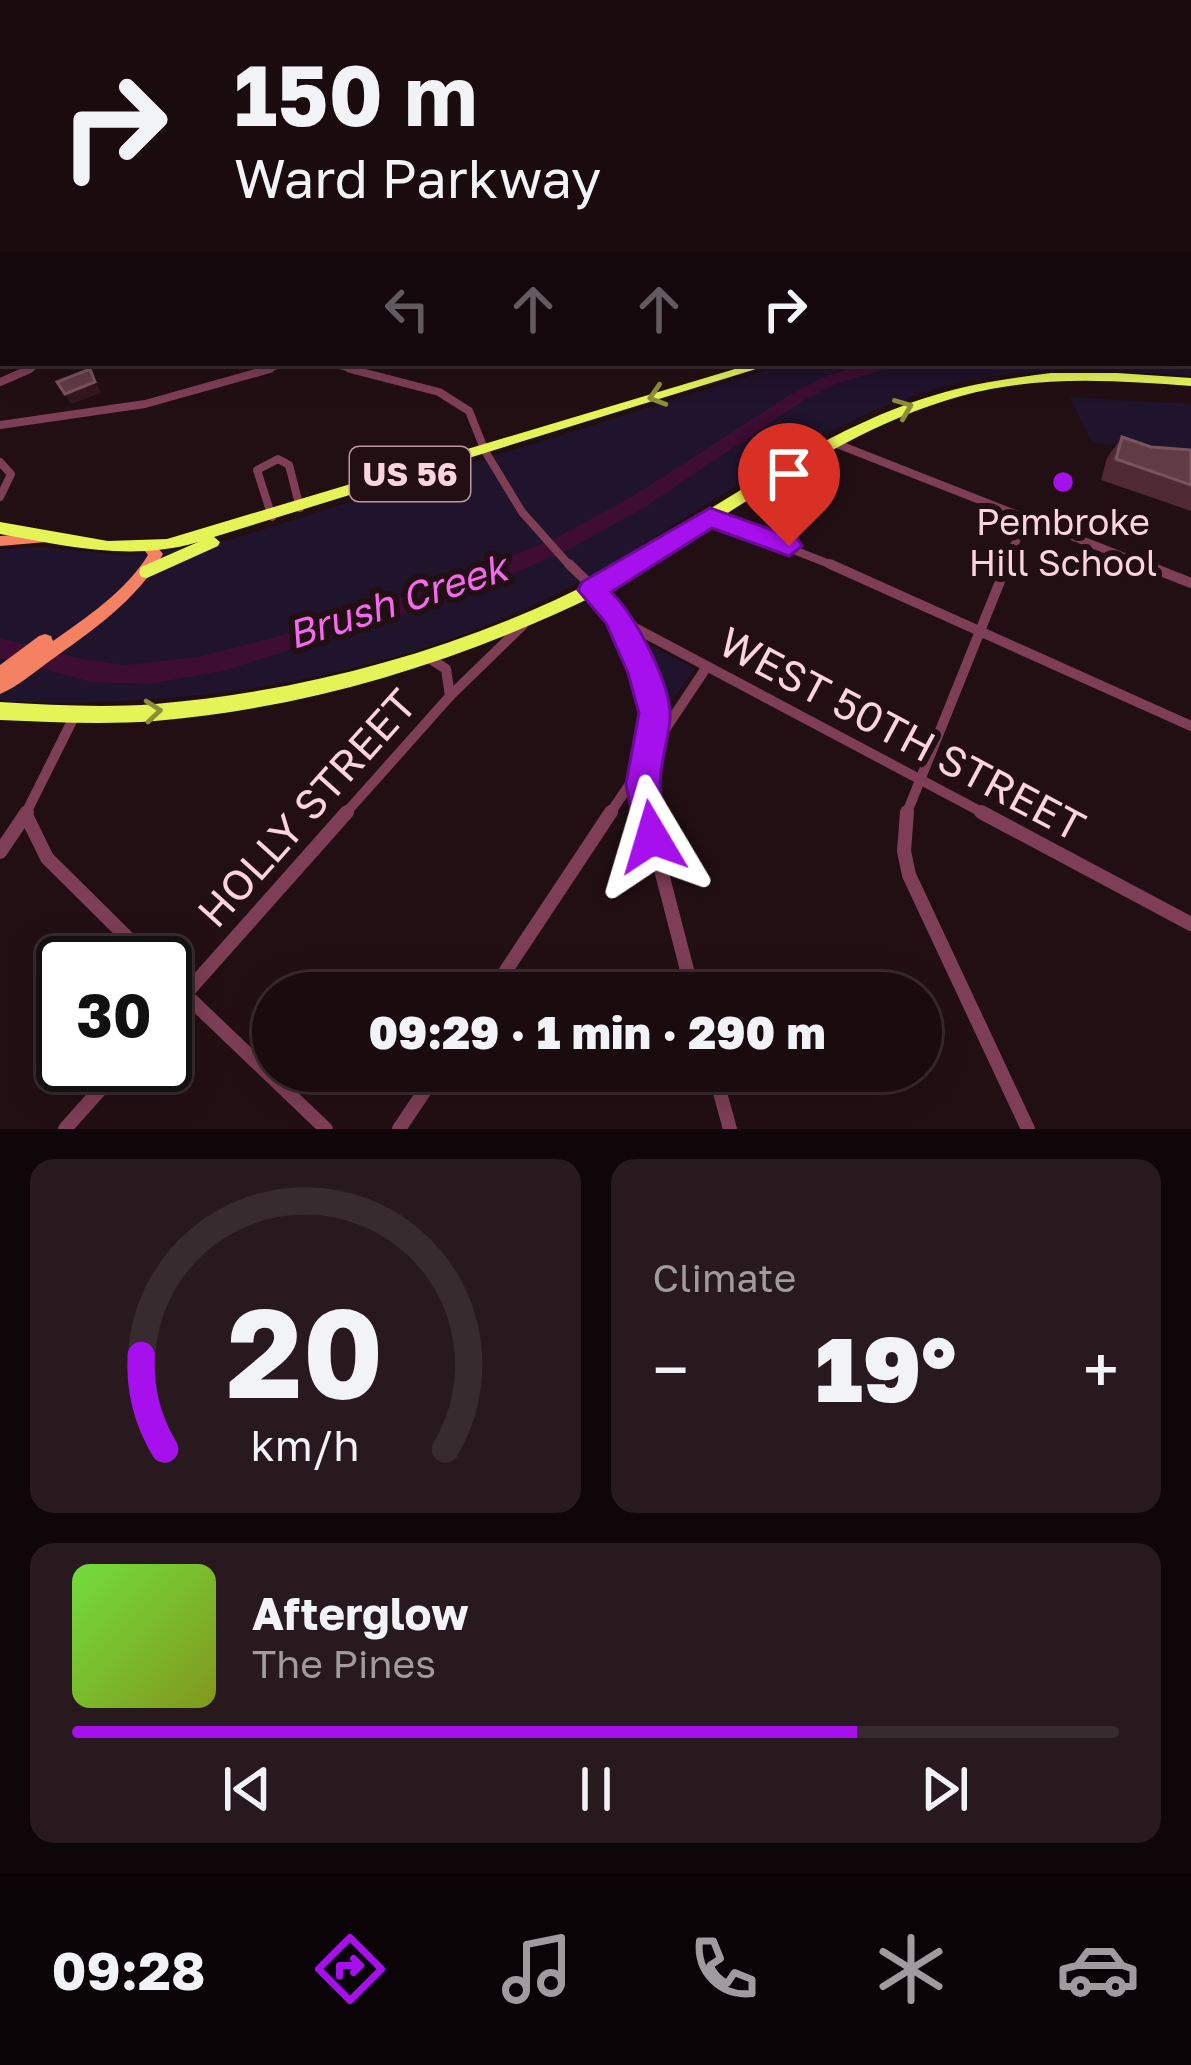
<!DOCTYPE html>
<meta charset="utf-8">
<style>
:root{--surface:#1a0b0f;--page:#27191d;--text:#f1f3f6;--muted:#9f9b9e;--line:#382b2f;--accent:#a610ec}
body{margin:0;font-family:"Golos Text",sans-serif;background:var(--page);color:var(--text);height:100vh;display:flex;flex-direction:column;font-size:45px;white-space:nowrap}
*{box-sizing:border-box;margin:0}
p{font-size:39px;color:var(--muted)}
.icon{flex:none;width:66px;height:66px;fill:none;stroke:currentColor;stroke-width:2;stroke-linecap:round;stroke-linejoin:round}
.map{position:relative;height:1129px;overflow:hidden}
.drawer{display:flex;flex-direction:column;gap:30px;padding:30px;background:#0e0608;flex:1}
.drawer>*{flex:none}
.banner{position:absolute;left:0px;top:0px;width:1191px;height:366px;box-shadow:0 6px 30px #0003,0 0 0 3px var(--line);background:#1a0b0f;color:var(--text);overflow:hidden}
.speed{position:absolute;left:36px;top:936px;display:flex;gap:24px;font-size:60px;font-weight:700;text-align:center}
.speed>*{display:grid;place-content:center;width:156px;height:156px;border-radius:50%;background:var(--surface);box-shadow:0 6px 30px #0003,0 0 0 3px var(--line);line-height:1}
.speed .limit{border:6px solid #111;border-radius:18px;background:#fff;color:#111}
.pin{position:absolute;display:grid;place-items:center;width:102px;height:102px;color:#fff;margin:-123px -51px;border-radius:50% 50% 50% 0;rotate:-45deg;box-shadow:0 0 12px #0007}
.pin .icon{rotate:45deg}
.me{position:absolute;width:132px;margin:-66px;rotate:353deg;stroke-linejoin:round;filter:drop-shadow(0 0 9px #0008)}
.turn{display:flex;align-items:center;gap:42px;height:252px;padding:0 36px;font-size:54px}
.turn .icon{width:156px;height:156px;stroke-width:2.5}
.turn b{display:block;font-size:84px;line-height:102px}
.lanes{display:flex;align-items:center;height:114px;padding:0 36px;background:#0003;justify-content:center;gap:60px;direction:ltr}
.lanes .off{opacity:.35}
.big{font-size:90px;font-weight:800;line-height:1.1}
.drawer .tile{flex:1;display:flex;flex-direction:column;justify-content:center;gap:18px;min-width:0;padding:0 42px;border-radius:24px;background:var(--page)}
.drawer .dial{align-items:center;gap:0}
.dial svg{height:312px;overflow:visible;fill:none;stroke:var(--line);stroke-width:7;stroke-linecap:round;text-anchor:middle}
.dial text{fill:var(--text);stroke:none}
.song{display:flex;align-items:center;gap:36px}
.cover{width:144px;height:144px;border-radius:18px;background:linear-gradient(135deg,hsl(100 70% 55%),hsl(70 70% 35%))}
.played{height:12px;border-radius:6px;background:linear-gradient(90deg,var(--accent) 75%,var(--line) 75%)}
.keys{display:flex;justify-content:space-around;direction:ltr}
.heat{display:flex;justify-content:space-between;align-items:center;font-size:66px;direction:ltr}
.drawer .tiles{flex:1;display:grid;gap:30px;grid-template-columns:1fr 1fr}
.tile:last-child{grid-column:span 2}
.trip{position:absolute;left:252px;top:972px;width:690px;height:120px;border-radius:60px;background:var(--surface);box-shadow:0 6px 30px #0003,0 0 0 3px var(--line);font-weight:800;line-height:120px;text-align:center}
.tab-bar{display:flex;height:192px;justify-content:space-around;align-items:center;background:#0a0406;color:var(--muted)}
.tab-bar .icon{width:84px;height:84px}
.tab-bar .on{color:var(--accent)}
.tab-bar b{font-size:54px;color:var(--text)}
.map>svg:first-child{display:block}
.green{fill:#20132c}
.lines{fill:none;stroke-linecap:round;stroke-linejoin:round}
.river{fill:#3d0d33;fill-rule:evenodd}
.street-far4{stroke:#7e3e56;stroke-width:4.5}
.street-far3{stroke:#7e3e56;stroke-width:6}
.street-far2{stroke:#7e3e56;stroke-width:8}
.street-far1{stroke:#7e3e56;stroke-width:10}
.street{stroke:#7e3e56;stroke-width:14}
.secondary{stroke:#f571a5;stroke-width:6}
.primary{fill:#f48162;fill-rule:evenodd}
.highway{fill:#e4f457;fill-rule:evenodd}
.wall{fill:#4f2a32}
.shaded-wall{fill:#35171e}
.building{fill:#623c45;stroke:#7a545d;stroke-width:3}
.oneway{stroke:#8d8d39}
.route{fill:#a610ec;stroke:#6c0a99;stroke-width:3}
.poi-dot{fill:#a610ec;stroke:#220f14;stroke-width:4.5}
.labels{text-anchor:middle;stroke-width:12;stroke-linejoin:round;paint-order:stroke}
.shield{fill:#220f14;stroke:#bb98a3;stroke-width:3}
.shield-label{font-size:33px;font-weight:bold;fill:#fcd3e0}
.poi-label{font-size:36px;fill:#fcd3e0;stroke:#220f14}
.water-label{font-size:39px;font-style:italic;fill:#f569ef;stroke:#220f14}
.near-street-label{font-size:42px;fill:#fcd3e0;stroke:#220f14}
</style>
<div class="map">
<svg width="1191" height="1129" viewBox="0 0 1191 1129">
<rect width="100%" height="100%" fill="#220f14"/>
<g class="green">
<path d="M1188 326 1191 376C1098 367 1002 364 913 396 785 440 676 533 556 594 388 679 186 710 0 701V549L43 547 128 556 230 540 789 363H1188Z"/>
<path d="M1070 397 1191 404V450L1092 443Z"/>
<path d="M638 638 695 669 665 709 660 707Z"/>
</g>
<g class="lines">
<g class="river">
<rect x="1188" y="334" width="3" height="10"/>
<path d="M868 363H903L836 384 803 401 647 506 570 549 492 583 404 614 223 671 149 684 92 682 0 658V638L77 658 124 665 198 657 272 638 437 586 556 538 633 496 791 394 824 377Z"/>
</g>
<g class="street-far4">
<path d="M0 0 10 3"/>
<path d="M113 0 125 3"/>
<path d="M231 0 243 3"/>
<path d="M348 0 361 3"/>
<path d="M849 0 867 3"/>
<path d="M1011 0 1030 3"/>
<path d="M1150 0 1169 3"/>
<path d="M95 3 106 0"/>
<path d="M275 3 285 0"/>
<path d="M758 3 763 0"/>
<path d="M927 3 931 0"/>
</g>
<g class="street-far3">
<path d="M329 363 362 372"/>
<path d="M23 372 42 363"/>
<path d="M261 372 286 363"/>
</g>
<g class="street-far2">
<path d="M350 369 439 392 469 411 485 451 522 512 571 567"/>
<path d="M0 382 30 369"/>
<path d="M0 425 145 404 270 369"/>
<path d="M832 442 1150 567"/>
<path d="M0 462 11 474 0 497"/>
<path d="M272 517 257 470 278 459 289 465 300 508"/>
<path d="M710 517 837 567"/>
<path d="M1005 567 1026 517"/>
</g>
<g class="street-far1">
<path d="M569 564 635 628 987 815"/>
<path d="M830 564 1191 726"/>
<path d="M1143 564 1191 583"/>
<path d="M617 616 653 703 647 815"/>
<path d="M429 658 446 669 450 696"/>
<path d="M656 743 706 668"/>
<path d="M25 815 75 715"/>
<path d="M344 815 450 696 523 625"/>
<path d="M609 815 644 763"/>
<path d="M906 815 1007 564"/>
</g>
<g class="street">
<path d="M646 812 693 993"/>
<path d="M907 812 904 851 909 875 1028 1129"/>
<path d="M981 812 1191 924"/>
<path d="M26 815 47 858 153 963"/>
<path d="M0 852 27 812"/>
<path d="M165 975 326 1129"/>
<path d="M491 993 611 812"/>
<path d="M165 1017 347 812"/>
<path d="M714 1071 730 1129"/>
<path d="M65 1129 122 1065"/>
<path d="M399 1129 438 1071"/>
</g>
<g class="secondary">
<path d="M670 0 686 3"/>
<path d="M420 3 429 0"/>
</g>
<g class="primary">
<path d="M1096 0H1102L1103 3H1097Z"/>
<path d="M1129 0H1135L1137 3H1131Z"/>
<path d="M1188 119 1191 120V127L1188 126Z"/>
<path d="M1188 159 1191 160V168L1188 167Z"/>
<rect x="1188" y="314" width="3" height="6"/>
<path d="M42 533 49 538 47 542 0 546V536Z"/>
<path d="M149 541 154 543 163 554C137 601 90 632 47 663 32 674 17 687 0 694V665L39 636 45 634 51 636 53 641C87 617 126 591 148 555L142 547Z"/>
</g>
<g class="highway">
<rect x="1188" y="320" width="3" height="8"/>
<path d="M755 363H775L214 537 220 542 218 546 147 578 141 577 139 572 141 567 198 542C131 562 67 546 0 534V522L108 541 167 539Z"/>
<path d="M1051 373H1117L1191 378V386C1125 381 1057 376 991 389 898 407 816 458 737 507 691 536 647 570 598 594 459 662 309 708 155 721 103 725 51 722 0 720V702C52 705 103 708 155 704 308 691 463 649 600 578 637 558 672 533 708 510 779 466 854 419 935 395 973 383 1012 378 1051 373Z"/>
</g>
</g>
<path class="wall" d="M1122 437 1151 447 1191 450V511L1101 480 1107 458Z"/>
<g class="shaded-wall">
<path d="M3 8V25L0 26V9Z"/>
<path d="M90 369 101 393 71 404 65 394Z"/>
</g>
<g class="building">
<path d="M0 187 3 188V203L0 202Z"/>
<path d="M3 205V243L0 241V206Z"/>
<path d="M90 369 95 382 65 394 57 382Z"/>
<path d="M1122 437 1151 447 1191 450V485L1116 459Z"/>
</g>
<defs><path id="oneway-chevron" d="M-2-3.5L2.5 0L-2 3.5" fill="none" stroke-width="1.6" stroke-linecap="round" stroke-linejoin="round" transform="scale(3)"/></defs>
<g class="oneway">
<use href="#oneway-chevron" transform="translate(657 396) rotate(163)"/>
<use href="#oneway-chevron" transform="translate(904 408) rotate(-22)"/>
<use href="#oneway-chevron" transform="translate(153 711) rotate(-5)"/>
</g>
<path class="route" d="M710 508 798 539 802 546 789 556 712 528 611 592C635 615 672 685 670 719 668 741 660 763 660 785 661 808 673 827 664 849L652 855 639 849 626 784 639 713 628 673 606 623 578 590 582 582Z"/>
<circle class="poi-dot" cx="1063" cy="482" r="12"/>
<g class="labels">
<rect class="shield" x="350" y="447" width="120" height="54" rx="9"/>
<g class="shield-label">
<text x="410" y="486">US 56</text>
</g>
<g class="poi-label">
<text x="1063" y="535">Pembroke<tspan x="1063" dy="41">Hill School</tspan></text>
</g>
<g class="water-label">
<text transform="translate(397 601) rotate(-18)" y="14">Brush Creek</text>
</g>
<g class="near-street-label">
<text transform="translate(902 734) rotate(28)" y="15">WEST 50TH STREET</text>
<text transform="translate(307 808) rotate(-48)" y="15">HOLLY STREET</text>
</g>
</g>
</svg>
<div class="speed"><div class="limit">30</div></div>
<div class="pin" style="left:789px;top:546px;background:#d93025"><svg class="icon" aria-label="arrive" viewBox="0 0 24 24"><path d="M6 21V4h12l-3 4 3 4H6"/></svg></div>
<svg class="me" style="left:652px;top:837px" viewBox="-20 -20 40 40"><path d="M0-17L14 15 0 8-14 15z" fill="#a610ec" stroke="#fff" stroke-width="4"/></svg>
<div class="trip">09:29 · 1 min · 290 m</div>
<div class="banner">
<div class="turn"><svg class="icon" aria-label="right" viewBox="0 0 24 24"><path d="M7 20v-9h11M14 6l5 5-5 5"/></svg><div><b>150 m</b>Ward Parkway</div></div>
<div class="lanes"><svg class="icon off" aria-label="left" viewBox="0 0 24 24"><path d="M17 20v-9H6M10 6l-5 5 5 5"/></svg><svg class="icon off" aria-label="ahead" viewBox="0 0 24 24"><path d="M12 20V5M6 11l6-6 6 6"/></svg><svg class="icon off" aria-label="ahead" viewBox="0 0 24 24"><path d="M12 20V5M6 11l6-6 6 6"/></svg><svg class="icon" aria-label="right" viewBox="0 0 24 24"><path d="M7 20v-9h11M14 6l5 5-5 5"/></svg></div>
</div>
</div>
<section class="drawer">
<div class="tiles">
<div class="tile dial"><svg viewBox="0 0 100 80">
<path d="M14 69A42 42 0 1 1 86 69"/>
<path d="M14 69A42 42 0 0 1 8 45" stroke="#a610ec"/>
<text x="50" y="56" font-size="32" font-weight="700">20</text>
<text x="50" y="72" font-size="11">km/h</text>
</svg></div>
<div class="tile"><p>Climate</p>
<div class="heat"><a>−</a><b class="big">19°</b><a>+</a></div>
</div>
<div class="tile">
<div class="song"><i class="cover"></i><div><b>Afterglow</b><p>The Pines</p></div></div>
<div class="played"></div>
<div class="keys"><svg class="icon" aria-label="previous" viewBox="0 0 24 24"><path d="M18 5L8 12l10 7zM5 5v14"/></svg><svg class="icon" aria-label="pause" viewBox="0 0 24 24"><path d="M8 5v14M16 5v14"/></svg><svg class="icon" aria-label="next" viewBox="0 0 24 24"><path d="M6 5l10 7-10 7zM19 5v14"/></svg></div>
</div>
</div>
</section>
<nav class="tab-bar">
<b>09:28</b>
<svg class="icon on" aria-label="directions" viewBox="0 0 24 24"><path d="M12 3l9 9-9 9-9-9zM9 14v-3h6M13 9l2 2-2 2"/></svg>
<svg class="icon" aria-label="music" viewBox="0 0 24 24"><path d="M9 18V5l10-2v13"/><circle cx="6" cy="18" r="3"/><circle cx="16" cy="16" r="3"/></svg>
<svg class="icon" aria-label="phone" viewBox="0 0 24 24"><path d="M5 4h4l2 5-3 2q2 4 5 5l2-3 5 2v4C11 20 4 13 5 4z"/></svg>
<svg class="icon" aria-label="climate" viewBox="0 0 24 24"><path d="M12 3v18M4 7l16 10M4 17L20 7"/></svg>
<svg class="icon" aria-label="car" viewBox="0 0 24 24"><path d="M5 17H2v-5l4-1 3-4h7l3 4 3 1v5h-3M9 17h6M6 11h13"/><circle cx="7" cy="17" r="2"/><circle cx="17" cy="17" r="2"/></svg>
</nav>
